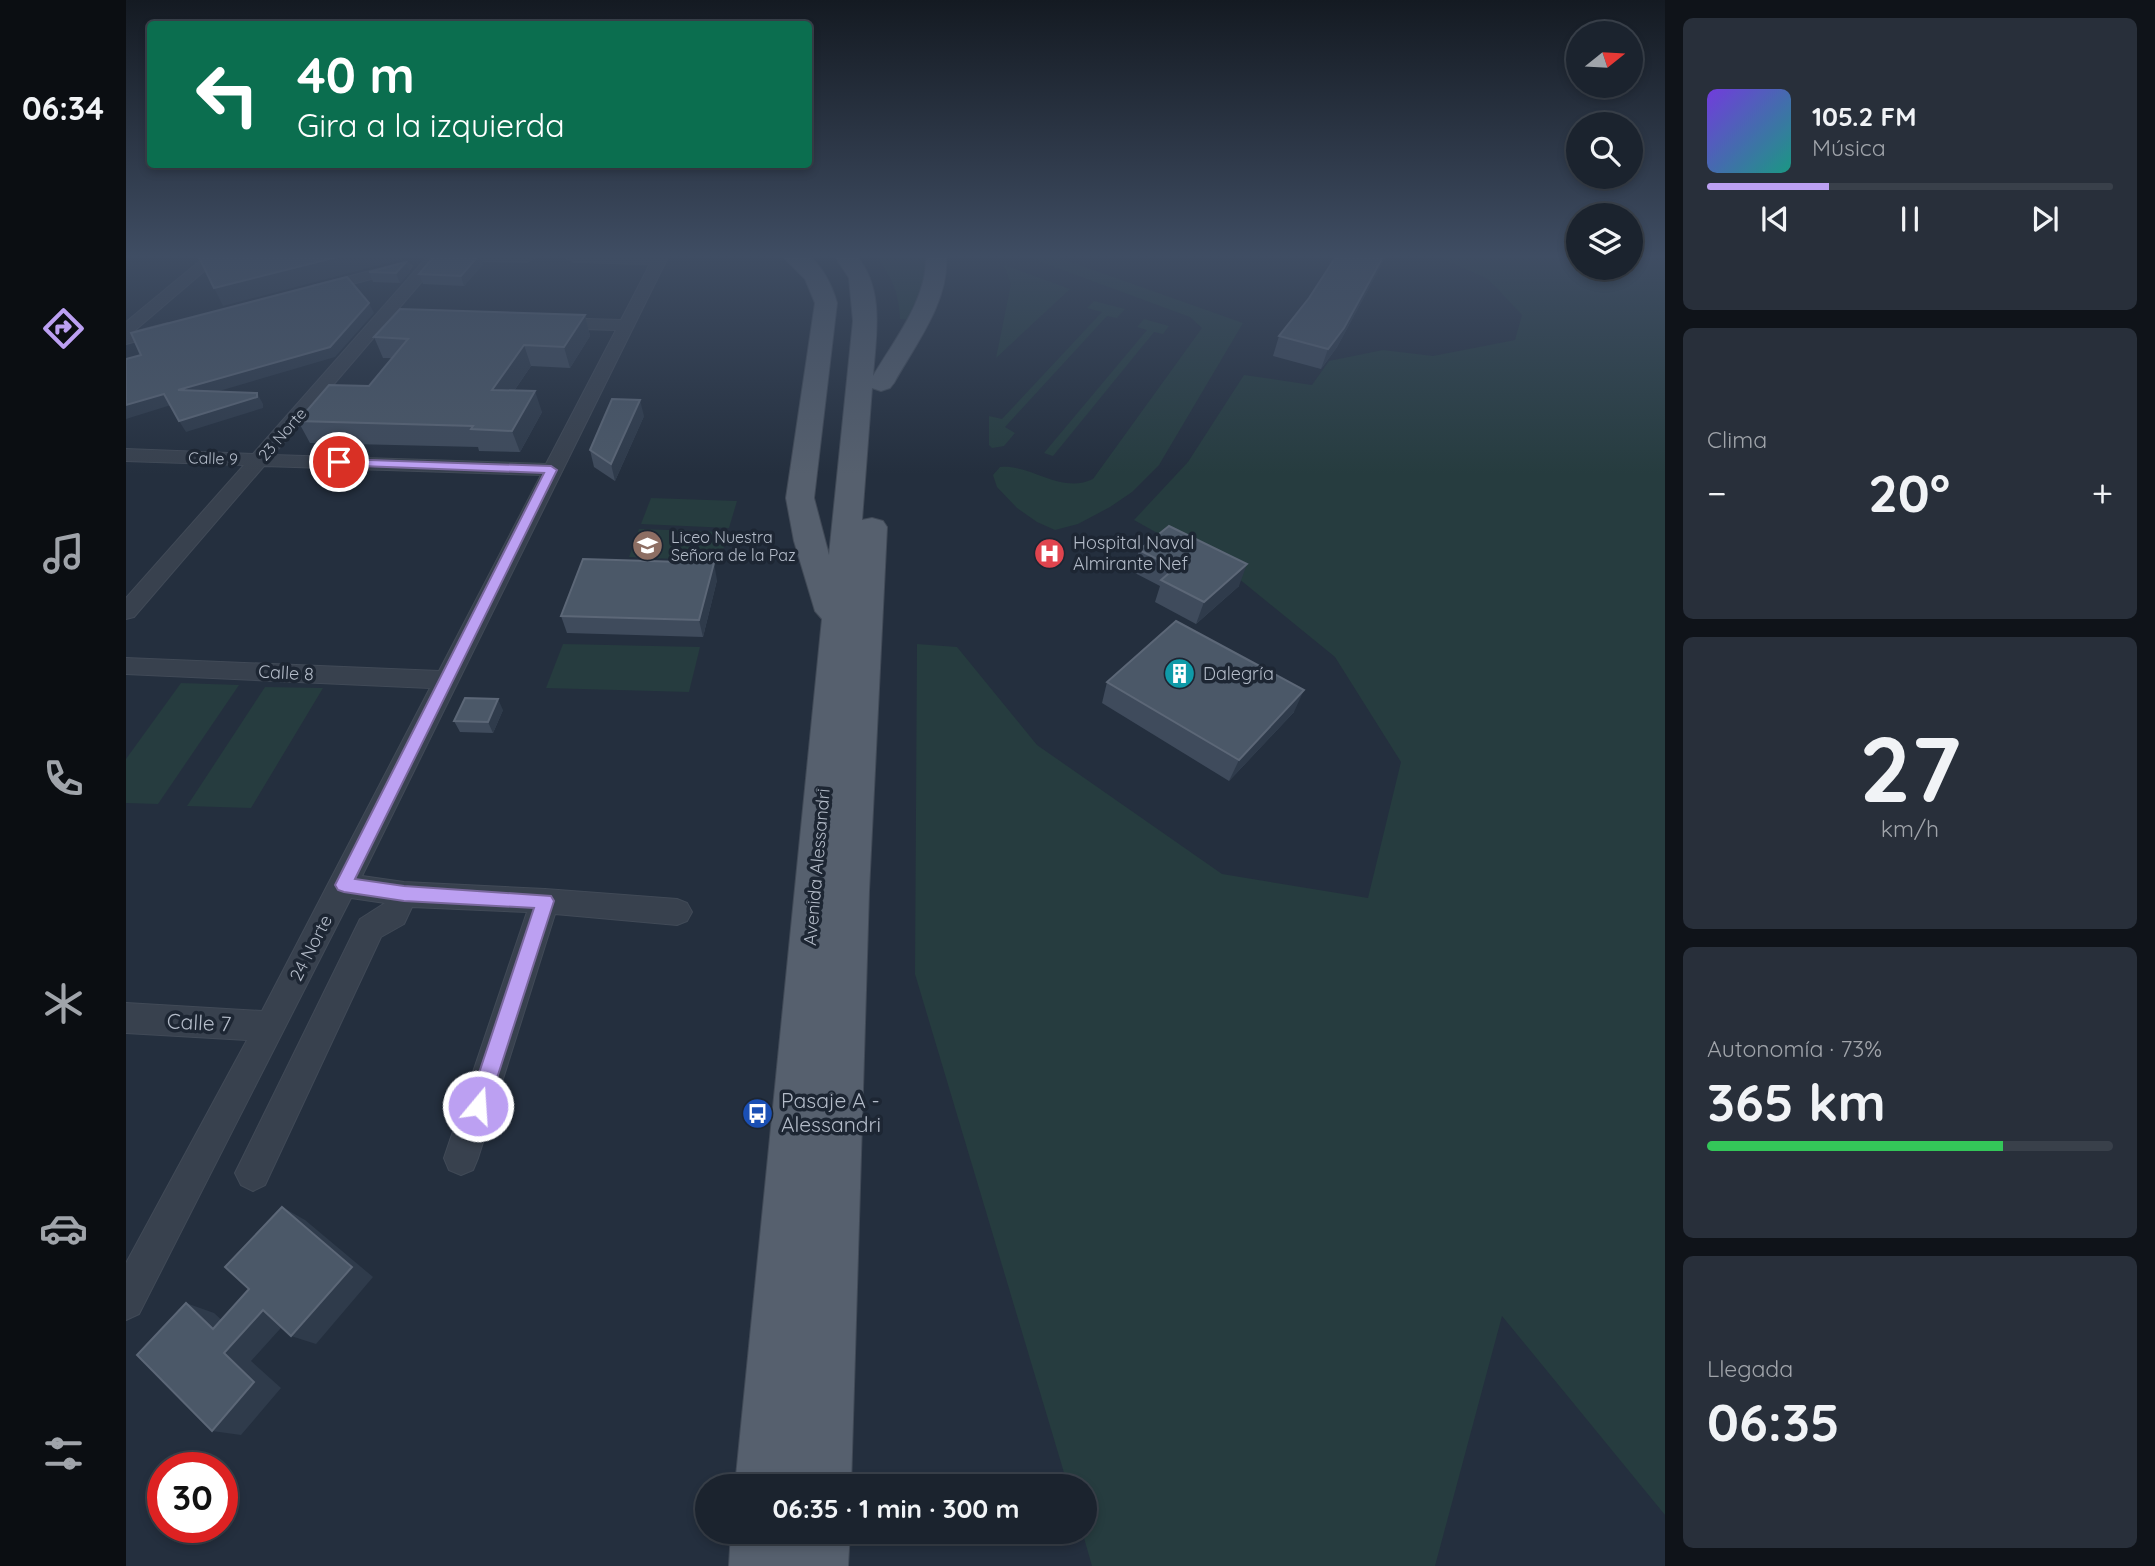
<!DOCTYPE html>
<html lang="es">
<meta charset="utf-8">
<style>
:root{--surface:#1b232e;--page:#282f3a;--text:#f1f3f6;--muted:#a0a4aa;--line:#39404a;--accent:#bca0f2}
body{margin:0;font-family:Quicksand,sans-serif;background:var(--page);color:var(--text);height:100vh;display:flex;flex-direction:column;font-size:26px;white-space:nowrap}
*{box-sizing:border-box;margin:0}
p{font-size:23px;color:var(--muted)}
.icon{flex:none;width:38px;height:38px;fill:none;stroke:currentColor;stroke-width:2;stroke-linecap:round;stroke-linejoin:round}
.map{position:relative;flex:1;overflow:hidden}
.drawer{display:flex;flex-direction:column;gap:18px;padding:18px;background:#0f1319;width:490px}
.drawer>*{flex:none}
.hud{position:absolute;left:21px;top:21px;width:665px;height:147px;border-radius:7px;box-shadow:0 4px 10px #0003,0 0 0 2px var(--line);background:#0b6e4f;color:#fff;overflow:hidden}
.needle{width:46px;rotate:72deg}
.controls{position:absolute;left:1440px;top:21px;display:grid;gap:14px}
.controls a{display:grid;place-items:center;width:77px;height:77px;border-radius:50%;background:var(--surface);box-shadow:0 4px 10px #0003,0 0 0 2px var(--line);font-size:35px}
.speed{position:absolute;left:21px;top:1452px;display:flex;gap:14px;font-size:35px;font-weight:700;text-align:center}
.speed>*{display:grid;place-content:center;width:91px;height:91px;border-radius:50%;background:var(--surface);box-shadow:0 4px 10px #0003,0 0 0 2px var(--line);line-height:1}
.speed .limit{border:10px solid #d22;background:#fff;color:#111}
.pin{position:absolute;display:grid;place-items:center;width:60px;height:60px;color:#fff;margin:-30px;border:4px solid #fff;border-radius:50%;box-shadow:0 2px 7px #0007}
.me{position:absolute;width:77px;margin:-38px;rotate:18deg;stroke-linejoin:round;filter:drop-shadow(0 0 5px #0008)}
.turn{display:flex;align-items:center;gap:24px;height:147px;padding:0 35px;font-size:32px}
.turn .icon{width:91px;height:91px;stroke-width:2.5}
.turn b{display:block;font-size:49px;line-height:60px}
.big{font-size:52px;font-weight:700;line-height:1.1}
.drawer .card{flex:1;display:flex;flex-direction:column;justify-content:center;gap:10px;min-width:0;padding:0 24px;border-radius:10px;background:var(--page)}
.drawer .dial{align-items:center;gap:0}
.dial b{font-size:91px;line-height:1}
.song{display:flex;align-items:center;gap:21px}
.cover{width:84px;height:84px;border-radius:10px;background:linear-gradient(135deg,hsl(260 70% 55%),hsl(170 70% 35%))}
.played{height:7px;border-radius:4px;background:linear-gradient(90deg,var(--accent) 30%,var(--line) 30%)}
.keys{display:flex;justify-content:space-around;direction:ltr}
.heat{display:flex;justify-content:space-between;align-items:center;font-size:38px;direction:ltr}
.charge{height:10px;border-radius:5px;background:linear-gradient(90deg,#34c759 73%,var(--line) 0)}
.trip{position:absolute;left:569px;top:1474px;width:402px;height:70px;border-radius:35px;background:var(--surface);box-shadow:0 4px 10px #0003,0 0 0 2px var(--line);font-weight:700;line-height:70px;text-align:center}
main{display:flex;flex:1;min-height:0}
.menu{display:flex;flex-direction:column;width:126px;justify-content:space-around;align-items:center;background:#0b0e12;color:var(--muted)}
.menu .icon{width:49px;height:49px}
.menu .selected{color:var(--accent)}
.menu b{font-size:32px;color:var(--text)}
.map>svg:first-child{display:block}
.green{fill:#263c3f}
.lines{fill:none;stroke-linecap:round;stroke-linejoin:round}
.street-casing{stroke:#414a57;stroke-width:2}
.primary-casing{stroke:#414a57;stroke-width:2}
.street{fill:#38414e;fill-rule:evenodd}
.primary{fill:#56606e;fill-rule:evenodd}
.wall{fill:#3f4b5c}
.shaded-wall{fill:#2f3b4b}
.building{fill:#4b5868;stroke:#5c6777;stroke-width:2}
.route{fill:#bca0f2;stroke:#7a689d;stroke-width:2}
.labels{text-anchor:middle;stroke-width:7;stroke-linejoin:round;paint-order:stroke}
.far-street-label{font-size:16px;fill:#b4bcc9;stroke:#1d2633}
.far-poi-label{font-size:16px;fill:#b4bcc9;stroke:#1d2633;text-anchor:start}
.poi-label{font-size:18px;fill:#b4bcc9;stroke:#1d2633;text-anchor:start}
.street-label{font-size:18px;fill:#b4bcc9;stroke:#1d2633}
.near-street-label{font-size:21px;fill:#b4bcc9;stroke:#1d2633}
.near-poi-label{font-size:21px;fill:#b4bcc9;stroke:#1d2633;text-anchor:start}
</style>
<main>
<nav class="menu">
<b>06:34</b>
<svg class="icon selected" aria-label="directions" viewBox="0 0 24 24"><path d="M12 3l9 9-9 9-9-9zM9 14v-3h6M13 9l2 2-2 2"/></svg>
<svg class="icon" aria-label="music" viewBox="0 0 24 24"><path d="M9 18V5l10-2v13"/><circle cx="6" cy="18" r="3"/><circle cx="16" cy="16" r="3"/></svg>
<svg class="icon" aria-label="phone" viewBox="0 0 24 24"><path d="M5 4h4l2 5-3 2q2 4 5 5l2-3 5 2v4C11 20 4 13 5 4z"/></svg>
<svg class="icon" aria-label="climate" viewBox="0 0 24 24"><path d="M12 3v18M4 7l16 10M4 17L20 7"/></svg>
<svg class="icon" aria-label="car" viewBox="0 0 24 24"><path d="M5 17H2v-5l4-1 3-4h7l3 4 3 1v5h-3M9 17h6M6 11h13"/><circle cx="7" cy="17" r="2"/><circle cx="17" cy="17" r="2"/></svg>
<svg class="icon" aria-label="filters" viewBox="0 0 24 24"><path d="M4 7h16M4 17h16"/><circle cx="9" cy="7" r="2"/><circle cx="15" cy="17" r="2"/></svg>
</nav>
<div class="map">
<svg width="1539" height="1566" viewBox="0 0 1539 1566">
<rect width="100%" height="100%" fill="#242f3e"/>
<g class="green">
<path d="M747 255H800L804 267 784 320 774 319C773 293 766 274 747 255Z"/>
<path d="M896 255H925L1117 323 1033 465 1006 492 984 507 952 524 929 530 911 522 891 508 871 487 867 475 874 467C906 464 935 495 967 479L1076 328 1064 317Z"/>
<path d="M1308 255H1452V268H1505V255H1539V1515L1376 1316 1309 1566H966L956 1531H959V1486H942L789 974 791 644 831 647 911 745 1096 874 1242 898 1275 762 1209 657 1112 578 1008 520 1062 462 1118 375 1186 385 1203 361 1257 350 1307 356 1389 340 1396 315 1362 279Z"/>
<path d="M878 265 944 289 870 358 885 284Z"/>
<path d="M968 301 999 309 991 318 981 316 879 427 889 433 878 446 866 448 863 445V416L876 419 976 312 961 308Z"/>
<path d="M1018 319 1043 326 1037 334 1028 332 927 456 918 453 1021 330 1011 327Z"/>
<path d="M525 498 611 501 603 528 515 524Z"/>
<path d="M513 529 602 532 594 561 503 557Z"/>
<path d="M437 644 574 647 563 692 420 688Z"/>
<path d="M55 683 113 685 32 804 0 803V759Z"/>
<path d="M139 687 197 688 125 808 61 806Z"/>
</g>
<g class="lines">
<defs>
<g id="street">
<path d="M81 255H97L7 332 42 323 50 328 48 331 0 344V322Z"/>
<path d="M303 255H406L408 258 401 262 322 260 316 258 147 455 420 464 490 330 425 328 417 323 425 318 495 320 524 264 448 262 441 258 443 255H543L236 876 278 882 419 889 551 899 561 903 566 912 561 921 551 925 429 914 352 1158 347 1170 335 1175 323 1170 318 1158 401 912 286 907 278 924 255 937 139 1185 127 1191 115 1185 109 1173 115 1161 234 919 259 903 225 898 13 1314 0 1320V1263L121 1040 0 1033V1003L136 1011 304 688 0 674V658L313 671 415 475 138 466 8 617 0 619V598L118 465 0 461V449L127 454Z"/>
<path d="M279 262 286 266 284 269 191 293 184 289 186 286Z"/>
</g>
<g id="primary">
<path d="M655 255C661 255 672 253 678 255 695 260 707 288 711 303L688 498 703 555 727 321 723 278 708 255H730C759 289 750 335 747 376 768 340 802 299 800 255H820C824 301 789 345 768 383L764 388 755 391 746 388 736 520 746 518 757 521 761 527 743 891 725 1486H609L696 619 689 611 668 541 660 498 689 303 679 279Z"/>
<path d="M605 1531H724L722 1566H603Z"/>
</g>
</defs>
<use href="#street" class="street-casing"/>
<use href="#primary" class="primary-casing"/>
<use href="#street" class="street"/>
<use href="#primary" class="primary"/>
</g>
<g class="wall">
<path d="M1211 255H1260L1257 262 1211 347 1195 369 1147 356 1153 336 1183 298Z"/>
<path d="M280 262 284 272 274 283 247 282 243 272Z"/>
<path d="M357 264 338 286 297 284 293 274Z"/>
<path d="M459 315 464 336 444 368 405 366 388 391 416 412 394 452 353 451 352 447 184 443 172 421 243 386 266 358H257L248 337Z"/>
<path d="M518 416 489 481 468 467 464 450Z"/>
<path d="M1013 550 1113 586 1070 624 1029 602 1034 586 1007 572Z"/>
<path d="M591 580 577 637 441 633 435 616Z"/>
<path d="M981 682 1168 712 1103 781 976 703Z"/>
<path d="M377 710 367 733 334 732 328 721Z"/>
</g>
<g class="shaded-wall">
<path d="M219 255H292L97 306 88 288Z"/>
<path d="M353 255H355L357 264 338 286 335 276Z"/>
<path d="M1258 255H1260L1257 262 1211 347 1195 369 1202 349Z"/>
<path d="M280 262 284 272 274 283 270 273Z"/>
<path d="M243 303 248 313 209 357 59 401 52 390Z"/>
<path d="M459 315 464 336 444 368 438 347Z"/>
<path d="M398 345 405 366 374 411 366 390Z"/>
<path d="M409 391 416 412 394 452 386 431Z"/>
<path d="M131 393 137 404V408L60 432 53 421Z"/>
<path d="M38 394 45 405 0 419V405Z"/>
<path d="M514 400 518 416 489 481 485 464Z"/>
<path d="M588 563 591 580 577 637 573 620Z"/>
<path d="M1121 564 1113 586 1070 624 1078 602Z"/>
<path d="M1178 690 1168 712 1103 781 1113 760Z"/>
<path d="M372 699 377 710 367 733 362 722Z"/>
<path d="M156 1207 179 1220 247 1277 190 1344 165 1336Z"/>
<path d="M60 1303 88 1313 113 1336 137 1310 163 1319 125 1361 155 1388 115 1435 86 1431 98 1353 87 1329Z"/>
</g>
<g class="building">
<path d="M72 255H219L88 288Z"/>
<path d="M309 255H353L335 276 293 274Z"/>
<path d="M1211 255H1258L1218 328 1202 349 1153 336 1183 298Z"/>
<path d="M280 262 270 273 243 272Z"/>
<path d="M221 277 243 303 204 347 52 390 131 393V397L53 421 38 394 0 405V359L15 355 5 333Z"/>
<path d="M274 309 459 315 438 347 398 345 366 390 409 391 386 431 345 429 347 426 172 421 203 385 243 386 282 339 248 337Z"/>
<path d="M486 399 514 400 485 464 464 450Z"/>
<path d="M1043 526 1121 564 1078 602 1035 580 1049 568 1013 550Z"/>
<path d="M457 559 588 563 573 620 435 616Z"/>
<path d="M1050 621 1178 690 1113 760 981 682Z"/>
<path d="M339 698 372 699 362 722 328 721Z"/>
<path d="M156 1207 226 1267 165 1336 137 1310 98 1353 128 1382 86 1431 11 1355 60 1303 87 1329 123 1289 99 1267Z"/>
</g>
<linearGradient id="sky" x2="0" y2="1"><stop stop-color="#141a22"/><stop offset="0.54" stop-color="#3f4d63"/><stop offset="1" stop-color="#3f4d63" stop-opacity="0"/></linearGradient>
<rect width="1539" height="474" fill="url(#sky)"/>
<path class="route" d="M213 459 425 466 431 470 229 879 278 886 425 896 428 901 362 1106 359 1114 352 1116 345 1114 342 1106 408 908 278 901 218 892 212 890 209 885 418 473 209 465V460Z"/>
<defs>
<symbol id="school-disc" viewBox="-11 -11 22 22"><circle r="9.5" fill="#8d6e63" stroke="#1d2633"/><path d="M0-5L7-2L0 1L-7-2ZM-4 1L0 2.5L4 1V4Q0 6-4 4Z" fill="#fff"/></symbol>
<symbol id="hospital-disc" viewBox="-11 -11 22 22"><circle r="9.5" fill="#e0444e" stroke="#1d2633"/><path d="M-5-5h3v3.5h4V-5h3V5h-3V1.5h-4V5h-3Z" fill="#fff"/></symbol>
<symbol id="building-disc" viewBox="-11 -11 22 22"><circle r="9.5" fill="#0f9aa8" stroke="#1d2633"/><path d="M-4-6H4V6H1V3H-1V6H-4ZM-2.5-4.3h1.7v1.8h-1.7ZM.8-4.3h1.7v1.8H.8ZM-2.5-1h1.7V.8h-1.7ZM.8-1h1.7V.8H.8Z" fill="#fff"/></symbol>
<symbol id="bus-disc" viewBox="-11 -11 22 22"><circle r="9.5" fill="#1a4fb4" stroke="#1d2633"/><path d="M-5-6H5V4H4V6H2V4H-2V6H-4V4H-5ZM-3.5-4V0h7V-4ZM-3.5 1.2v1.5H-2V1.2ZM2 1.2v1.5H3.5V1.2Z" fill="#fff"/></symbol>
</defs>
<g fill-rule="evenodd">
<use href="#school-disc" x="504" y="528" width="35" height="35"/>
<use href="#hospital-disc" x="906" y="536" width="35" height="35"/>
<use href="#building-disc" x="1036" y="656" width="35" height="35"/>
<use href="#bus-disc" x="614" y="1096" width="35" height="35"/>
</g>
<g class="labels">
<g class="far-street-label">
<text transform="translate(156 434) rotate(-49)" y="6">23 Norte</text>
<text transform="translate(87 458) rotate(2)" y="6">Calle 9</text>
</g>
<g class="far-poi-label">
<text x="545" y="543">Liceo Nuestra<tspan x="545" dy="18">Señora de la Paz</tspan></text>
</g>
<g class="poi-label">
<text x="947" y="549">Hospital Naval<tspan x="947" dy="21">Almirante Nef</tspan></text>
<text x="1077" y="680">Dalegría</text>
</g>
<g class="street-label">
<text transform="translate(160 673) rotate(3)" y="6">Calle 8</text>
<text transform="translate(691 867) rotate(-85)" y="6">Avenida Alessandri</text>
<text transform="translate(185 948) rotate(-63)" y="6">24 Norte</text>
</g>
<g class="near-street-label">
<text transform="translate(73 1023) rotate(3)" y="7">Calle 7</text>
</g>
<g class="near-poi-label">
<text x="655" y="1108">Pasaje A -<tspan x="655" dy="24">Alessandri</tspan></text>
</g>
</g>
</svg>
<div class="controls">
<a><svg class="needle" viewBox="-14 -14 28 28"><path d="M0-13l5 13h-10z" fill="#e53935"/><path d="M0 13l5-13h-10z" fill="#a0a4aa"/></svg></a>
<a><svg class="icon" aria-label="search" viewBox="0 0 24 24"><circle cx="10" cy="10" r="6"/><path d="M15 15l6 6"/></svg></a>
<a><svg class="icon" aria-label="layers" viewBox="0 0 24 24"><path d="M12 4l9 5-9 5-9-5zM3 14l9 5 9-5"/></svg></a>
</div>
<div class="speed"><div class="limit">30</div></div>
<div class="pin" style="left:213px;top:462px;background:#d93025"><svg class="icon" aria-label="arrive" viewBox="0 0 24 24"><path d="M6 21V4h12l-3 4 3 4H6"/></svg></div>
<svg class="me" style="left:352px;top:1106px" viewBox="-20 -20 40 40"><circle r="17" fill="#bca0f2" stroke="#fff" stroke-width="3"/><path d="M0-11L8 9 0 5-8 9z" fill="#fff"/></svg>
<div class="trip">06:35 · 1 min · 300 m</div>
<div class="hud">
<div class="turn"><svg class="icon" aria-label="left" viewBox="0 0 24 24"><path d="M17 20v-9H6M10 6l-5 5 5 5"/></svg><div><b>40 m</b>Gira a la izquierda</div></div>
</div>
</div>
<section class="drawer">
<div class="card">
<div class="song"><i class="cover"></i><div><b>105.2 FM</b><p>Música</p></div></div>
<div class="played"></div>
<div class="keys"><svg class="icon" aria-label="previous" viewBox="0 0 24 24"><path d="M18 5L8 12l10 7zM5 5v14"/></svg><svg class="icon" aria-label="pause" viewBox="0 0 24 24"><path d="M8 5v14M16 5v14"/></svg><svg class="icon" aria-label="next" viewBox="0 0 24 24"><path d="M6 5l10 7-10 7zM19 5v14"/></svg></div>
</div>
<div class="card"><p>Clima</p>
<div class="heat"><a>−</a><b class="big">20°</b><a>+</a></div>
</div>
<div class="card dial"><b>27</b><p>km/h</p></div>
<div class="card"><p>Autonomía · 73%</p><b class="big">365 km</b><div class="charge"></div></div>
<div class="card"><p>Llegada</p><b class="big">06:35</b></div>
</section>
</main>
